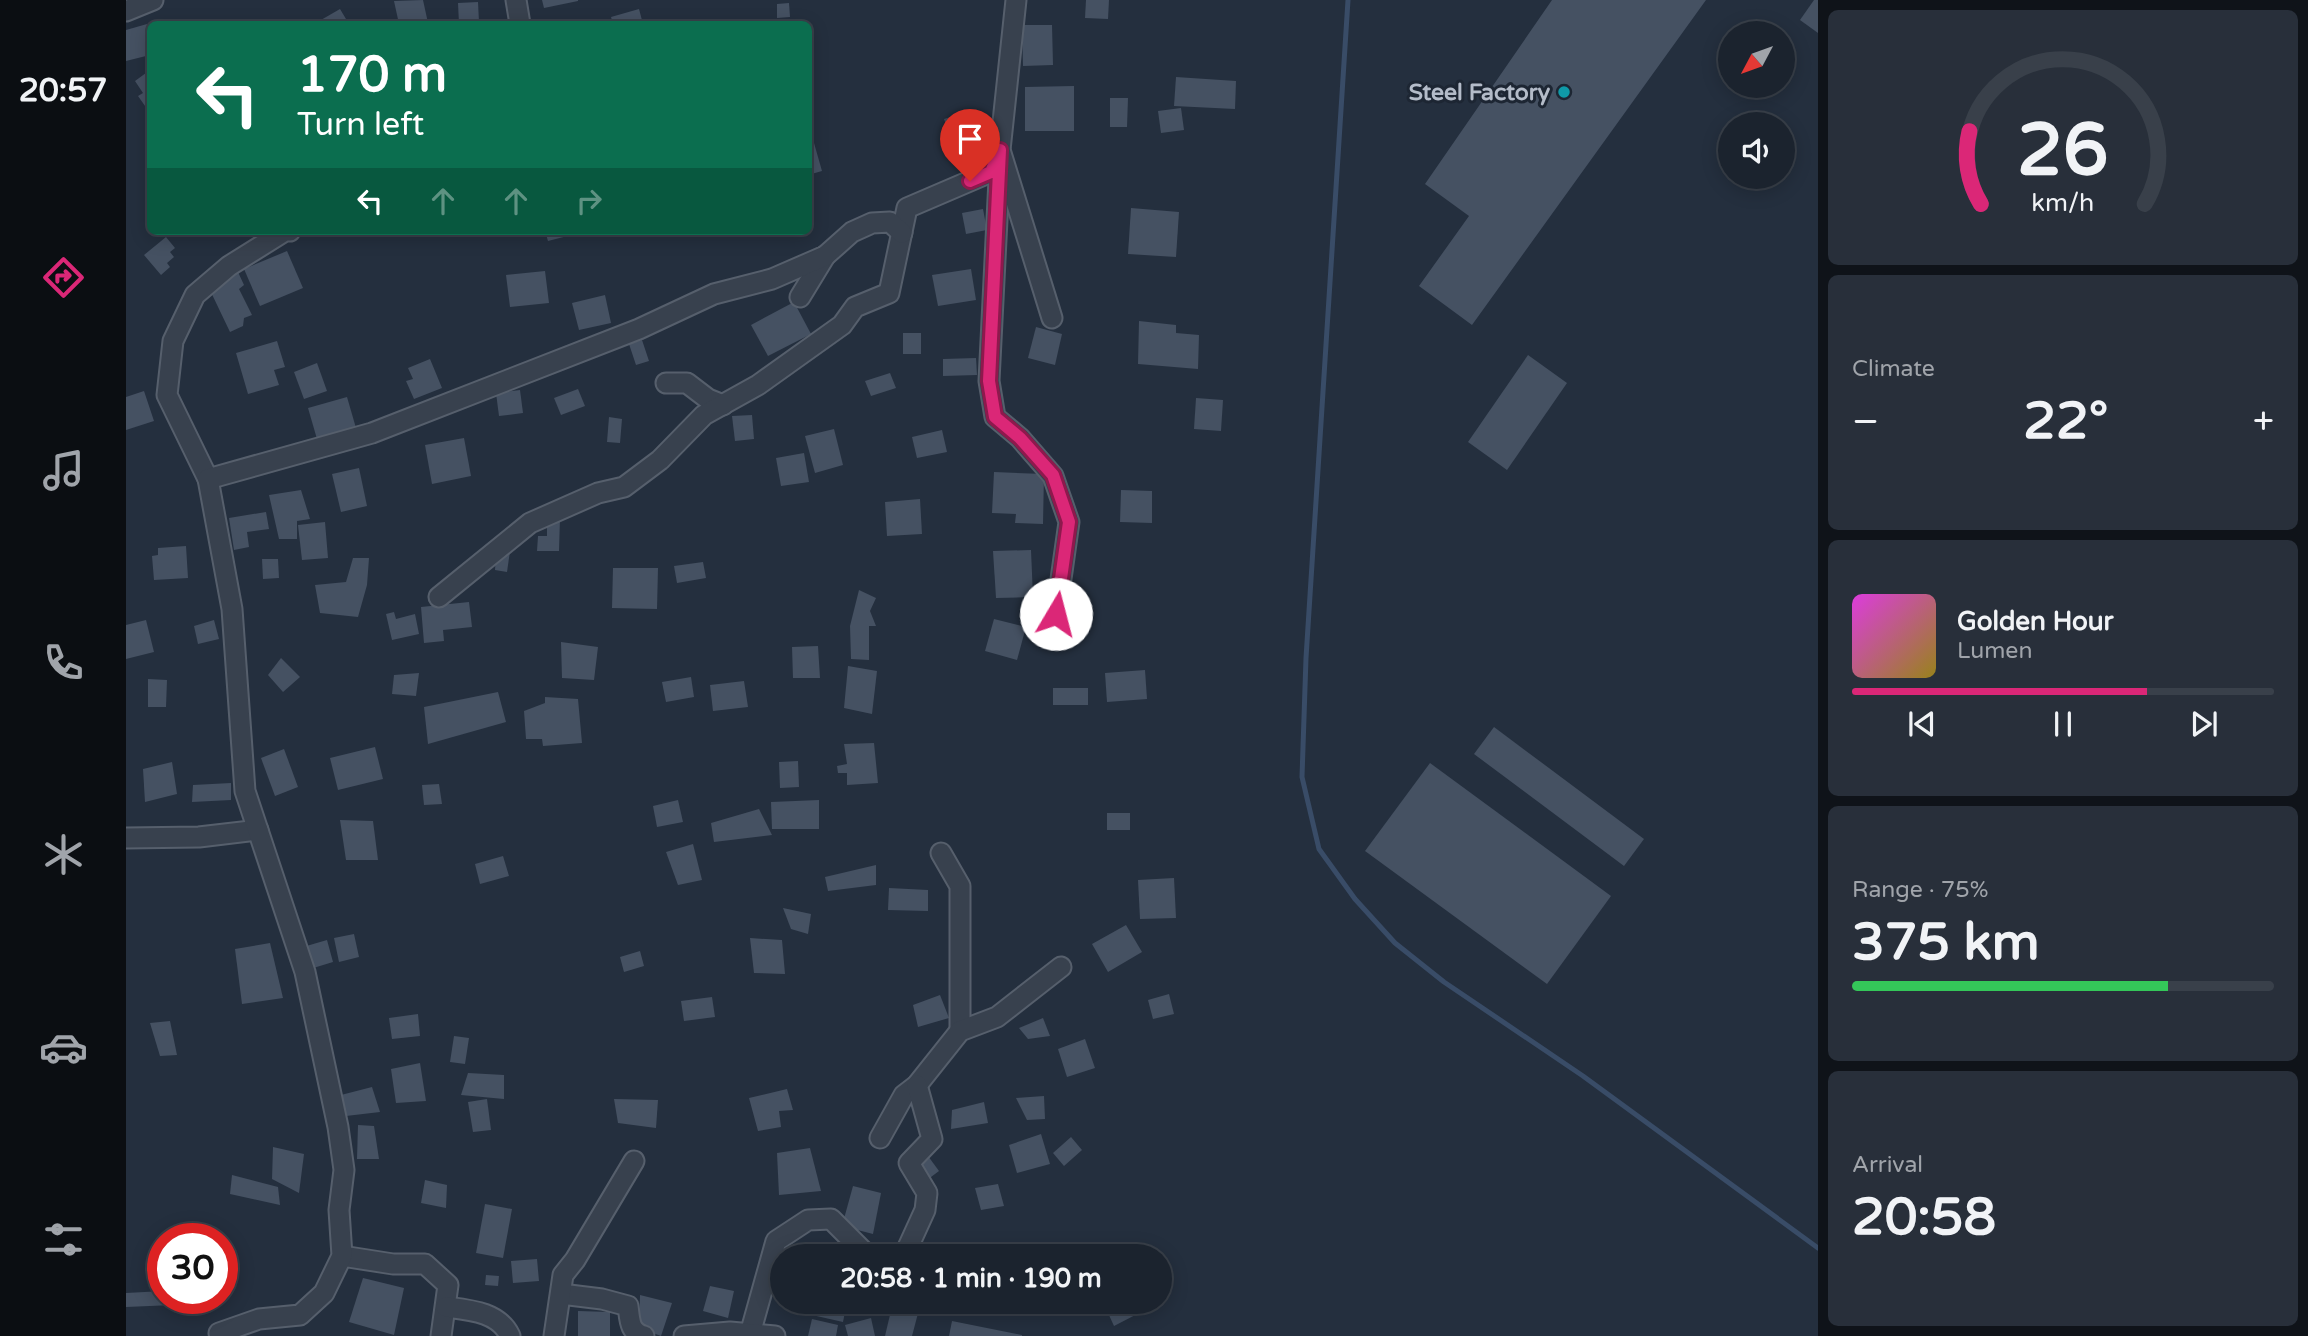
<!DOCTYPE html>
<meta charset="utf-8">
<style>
:root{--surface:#1b232e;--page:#282f3a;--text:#f1f3f6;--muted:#a0a4aa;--line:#39404a;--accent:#db2777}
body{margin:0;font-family:"Varela Round",sans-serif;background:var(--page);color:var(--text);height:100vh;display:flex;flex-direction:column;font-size:26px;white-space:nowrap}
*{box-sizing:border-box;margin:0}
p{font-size:23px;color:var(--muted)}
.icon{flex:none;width:38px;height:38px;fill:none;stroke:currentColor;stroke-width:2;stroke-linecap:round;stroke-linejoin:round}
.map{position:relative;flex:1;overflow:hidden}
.sheet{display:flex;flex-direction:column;gap:10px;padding:10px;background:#0f1319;width:490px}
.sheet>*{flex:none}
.top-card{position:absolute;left:21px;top:21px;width:665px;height:214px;border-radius:10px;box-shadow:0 4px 18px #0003,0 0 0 2px var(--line);background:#0b6e4f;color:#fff;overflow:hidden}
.needle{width:46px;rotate:229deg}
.fabs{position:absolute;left:1592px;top:21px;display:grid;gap:14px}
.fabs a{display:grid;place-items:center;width:77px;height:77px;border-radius:50%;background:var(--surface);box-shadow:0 4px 18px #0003,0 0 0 2px var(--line);font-size:35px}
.speed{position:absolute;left:21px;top:1223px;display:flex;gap:14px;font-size:35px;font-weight:700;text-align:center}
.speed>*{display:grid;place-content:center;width:91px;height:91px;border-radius:50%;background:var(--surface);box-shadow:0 4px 18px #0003,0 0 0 2px var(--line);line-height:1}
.speed .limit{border:10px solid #d22;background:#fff;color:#111}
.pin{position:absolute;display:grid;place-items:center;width:60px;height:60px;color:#fff;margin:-72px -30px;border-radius:50% 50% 50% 0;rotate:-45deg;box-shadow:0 0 7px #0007}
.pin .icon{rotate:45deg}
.me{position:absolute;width:77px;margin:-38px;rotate:8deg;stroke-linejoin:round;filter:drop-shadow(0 0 5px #0008)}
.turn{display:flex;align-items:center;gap:24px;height:147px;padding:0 35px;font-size:32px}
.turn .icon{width:91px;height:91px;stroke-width:2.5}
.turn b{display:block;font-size:49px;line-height:60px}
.lanes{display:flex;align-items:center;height:66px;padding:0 35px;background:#0003;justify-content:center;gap:35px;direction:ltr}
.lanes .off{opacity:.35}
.big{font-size:52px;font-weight:700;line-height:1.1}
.sheet .card{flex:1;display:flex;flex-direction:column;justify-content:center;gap:10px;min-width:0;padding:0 24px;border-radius:10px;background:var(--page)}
.sheet .dial{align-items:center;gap:0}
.dial svg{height:182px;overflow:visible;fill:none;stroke:var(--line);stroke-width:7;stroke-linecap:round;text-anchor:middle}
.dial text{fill:var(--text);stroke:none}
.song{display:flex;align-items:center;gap:21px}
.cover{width:84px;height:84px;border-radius:10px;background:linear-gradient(135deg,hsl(300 70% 55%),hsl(50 70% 35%))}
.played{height:7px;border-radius:4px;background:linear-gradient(90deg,var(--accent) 70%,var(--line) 70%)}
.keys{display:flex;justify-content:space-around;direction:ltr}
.heat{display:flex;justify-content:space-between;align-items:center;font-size:38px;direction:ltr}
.charge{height:10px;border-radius:5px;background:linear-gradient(90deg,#34c759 75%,var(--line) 0)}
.trip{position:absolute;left:644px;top:1244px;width:402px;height:70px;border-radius:35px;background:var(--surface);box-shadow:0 4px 18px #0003,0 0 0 2px var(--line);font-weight:700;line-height:70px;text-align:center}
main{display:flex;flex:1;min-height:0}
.tabs{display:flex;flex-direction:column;width:126px;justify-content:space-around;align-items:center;background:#0b0e12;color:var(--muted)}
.tabs .icon{width:49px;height:49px}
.tabs .current{color:var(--accent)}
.tabs b{font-size:32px;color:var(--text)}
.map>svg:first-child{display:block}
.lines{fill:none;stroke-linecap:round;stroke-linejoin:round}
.stream{stroke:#394c67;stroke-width:5}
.building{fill:#455162}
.minor-casing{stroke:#565f6c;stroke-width:23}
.minor{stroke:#38414e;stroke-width:19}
.route-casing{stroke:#8e194d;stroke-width:18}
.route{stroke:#db2777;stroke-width:12}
.culture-dot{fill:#0f9aa8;stroke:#1d2633;stroke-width:2.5}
.labels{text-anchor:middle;stroke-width:6;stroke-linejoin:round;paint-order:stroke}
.poi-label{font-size:23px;font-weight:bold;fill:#b4bcc9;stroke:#1d2633;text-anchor:end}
</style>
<main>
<nav class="tabs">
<b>20:57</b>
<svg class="icon current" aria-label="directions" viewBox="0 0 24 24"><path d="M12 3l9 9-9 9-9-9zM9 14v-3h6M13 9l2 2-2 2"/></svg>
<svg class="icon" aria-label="music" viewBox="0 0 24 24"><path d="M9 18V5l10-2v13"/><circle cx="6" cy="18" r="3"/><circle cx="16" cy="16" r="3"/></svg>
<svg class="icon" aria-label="phone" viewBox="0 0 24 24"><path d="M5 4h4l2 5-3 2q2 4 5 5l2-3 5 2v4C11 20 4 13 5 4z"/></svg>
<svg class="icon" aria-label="climate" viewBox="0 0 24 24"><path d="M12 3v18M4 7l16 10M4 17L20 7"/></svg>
<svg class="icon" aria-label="car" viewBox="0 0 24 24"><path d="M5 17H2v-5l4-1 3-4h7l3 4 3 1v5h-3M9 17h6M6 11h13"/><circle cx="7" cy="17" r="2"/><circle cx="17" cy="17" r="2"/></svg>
<svg class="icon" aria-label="filters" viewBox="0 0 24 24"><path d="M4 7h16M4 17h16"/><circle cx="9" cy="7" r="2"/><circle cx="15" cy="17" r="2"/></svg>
</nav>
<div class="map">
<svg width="1692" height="1336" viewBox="0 0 1692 1336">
<rect width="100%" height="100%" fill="#242f3e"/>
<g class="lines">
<path class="stream" d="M1222 0 1180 658 1176 777 1193 849 1229 899 1269 943 1318 982 1457 1076 1692 1248"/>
</g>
<g class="building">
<path d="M297 0 302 23 273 24 268 1Z"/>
<path d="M416 0H452V1L418 8Z"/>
<path d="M960 0H983L982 19 959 18Z"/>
<path d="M1426 0H1580L1346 325 1293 286 1343 216 1299 184Z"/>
<path d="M1688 0H1692V33L1674 20Z"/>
<path d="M352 2 353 22 377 21V24H333L332 3Z"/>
<path d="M663 3 664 17 651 18V4Z"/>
<path d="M214 9 223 24H188Z"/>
<path d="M513 9 517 24H487L485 17Z"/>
<path d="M21 24 24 35V55L0 61V30Z"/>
<path d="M896 25H926L927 65 897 66Z"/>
<path d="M24 70V113L12 96 17 93 9 81Z"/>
<path d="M1050 77 1110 81 1109 109 1048 106Z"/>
<path d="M948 86V131H899V87Z"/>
<path d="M984 98H1002L1001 127H984Z"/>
<path d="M1055 108 1058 130 1035 133 1032 111Z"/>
<path d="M841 112 849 134 826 142 818 119Z"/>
<path d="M682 122 696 171 682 175Z"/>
<path d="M1005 208 1053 212 1050 257 1002 254Z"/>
<path d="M857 209 861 230 840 234 836 213Z"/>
<path d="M419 231H457V232L422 241Z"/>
<path d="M40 237 49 248 44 252 48 257 41 263 44 267 35 275 18 255Z"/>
<path d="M161 251 177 288 134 306 118 269Z"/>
<path d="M845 269 850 300 812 306 806 275Z"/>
<path d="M419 271 423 303 384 307 380 275Z"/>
<path d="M112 272 118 285 113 289 126 315 118 318 117 326 104 332 82 286Z"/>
<path d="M479 295 485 323 453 330 446 303Z"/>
<path d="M668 302 685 334 642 356 625 325Z"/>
<path d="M1013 321 1050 325V333L1073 335 1072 369 1012 364Z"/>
<path d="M910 327 936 334 929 365 902 358Z"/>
<rect x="777" y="333" width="18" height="21"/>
<path d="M516 340 523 361 510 365 503 344Z"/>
<path d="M151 341 159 367 148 370 153 385 122 394 110 353Z"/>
<path d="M1402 355 1441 383 1381 470 1342 442Z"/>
<path d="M850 358 851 375 817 376V359Z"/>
<path d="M304 359 316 388 288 399 280 381 287 379 282 368Z"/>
<path d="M191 363 201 391 178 399 168 372Z"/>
<path d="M764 373 770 388 745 396 739 381Z"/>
<path d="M452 389 459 406 435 415 428 398Z"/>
<path d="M394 390 397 413 373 416 370 393Z"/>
<path d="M18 391 28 421 0 430V397Z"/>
<path d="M221 397 230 428 191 439 182 408Z"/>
<path d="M1070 398 1097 400 1095 431 1068 429Z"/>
<path d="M626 415 628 439 609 441 606 416Z"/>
<path d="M483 417 496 419 494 443 481 442Z"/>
<path d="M708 429 717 465 689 473 679 436Z"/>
<path d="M816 430 821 452 791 458 786 437Z"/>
<path d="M338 438 345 476 306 484 299 445Z"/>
<path d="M678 453 683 482 655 486 650 458Z"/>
<path d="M233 468 241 506 215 512 206 474Z"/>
<path d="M868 472 918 474 917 524 889 523 890 514 866 513Z"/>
<path d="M175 490 184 519 171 521V539H153L143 495Z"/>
<path d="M995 490 1026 491V523L994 522Z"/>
<path d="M794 499 796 534 761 536 759 502Z"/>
<path d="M140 512 143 529 121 532 123 547 108 550 103 518Z"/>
<path d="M421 518H434L433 551H411L412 536H421Z"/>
<path d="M199 522 202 558 176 560 172 525Z"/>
<path d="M60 546 62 578 28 580 26 556 32 555V548Z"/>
<path d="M905 550 907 597 870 598 867 551Z"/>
<path d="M384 551 381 572 369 570 370 554Z"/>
<path d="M227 558H243L241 585 232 617 194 613 189 585 220 582Z"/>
<path d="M136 559H152L153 578 137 579Z"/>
<path d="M577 562 580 578 551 583 548 566Z"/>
<path d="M487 568H532L531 609 486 608Z"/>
<path d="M733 590 750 598 744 611 750 626H743V660L725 659 724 626Z"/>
<path d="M343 602 346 627 317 630 318 641 298 643 295 607Z"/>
<path d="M943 608H965V627L943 628Z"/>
<path d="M268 612 270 619 289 614 293 634 266 640 260 614Z"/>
<path d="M868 619 900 627 891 660 859 651Z"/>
<path d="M20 620 28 652 0 659V625Z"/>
<path d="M88 620 93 639 72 644 68 626Z"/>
<path d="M435 642 472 647 468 680 436 678Z"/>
<path d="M692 646 694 678H667L666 647Z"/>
<path d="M155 658 174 677 157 692 142 675Z"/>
<path d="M722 666 751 671 746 714 718 708Z"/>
<path d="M1019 670 1021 699 981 702 979 673Z"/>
<path d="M293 673 290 696 266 694 268 675Z"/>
<path d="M565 677 568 697 540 702 536 682Z"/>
<path d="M22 679 41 680 40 707H22Z"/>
<path d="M618 681 622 707 587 711 584 685Z"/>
<rect x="927" y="688" width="35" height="17"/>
<path d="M372 692 380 722 302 744 298 707Z"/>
<path d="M419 697 452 699 456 743 417 746 416 739H400L398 711 419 703Z"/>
<path d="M1368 727 1518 839 1498 866 1348 754Z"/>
<path d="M748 743 752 783 721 785V773H712L711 766 721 764 718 744Z"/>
<path d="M249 747 257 779 212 790 204 758Z"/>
<path d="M158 749 172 787 149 796 135 758Z"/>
<path d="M672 761 673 787 654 788 653 762Z"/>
<path d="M46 762 51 794 19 802 17 769Z"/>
<path d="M1304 763 1485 896 1421 984 1239 851Z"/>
<path d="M105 783V800L66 802 67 785Z"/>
<path d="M313 784 316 804 298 805 296 785Z"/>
<path d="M552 800 557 822 531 827 527 806Z"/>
<path d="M693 800V829H646L645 802Z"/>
<path d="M633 809 646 835 588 842 585 823Z"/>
<rect x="981" y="813" width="23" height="17"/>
<path d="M214 820 247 821 252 860H220Z"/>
<path d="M567 844 576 880 552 885 540 852Z"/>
<path d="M377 856 383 876 354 884 349 864Z"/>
<path d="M750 865V885L702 891 699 877Z"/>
<path d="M1048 878 1050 918 1014 919 1012 880Z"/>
<path d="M763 888 802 890V911L762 910Z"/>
<path d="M657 908 685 914 682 934 665 929Z"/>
<path d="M1000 925 1016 952 982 972 966 944Z"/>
<path d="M228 934 233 957 213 962 208 938Z"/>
<path d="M624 938 656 940 659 974 628 973Z"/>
<path d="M201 940 207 962 184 969 177 947Z"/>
<path d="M144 943 157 998 116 1004 109 949Z"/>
<path d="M514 951 518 966 498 972 494 957Z"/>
<path d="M1043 994 1048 1014 1027 1019 1022 1000Z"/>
<path d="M814 995 823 1018 792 1027 787 1005Z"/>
<path d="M586 997 589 1017 558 1021 555 1001Z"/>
<path d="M292 1014 294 1036 266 1039 263 1018Z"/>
<path d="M917 1018 924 1036 902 1039 893 1028Z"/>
<path d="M44 1021 51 1055 34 1056 24 1023Z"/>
<path d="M328 1036 343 1038 339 1064 324 1062Z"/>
<path d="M959 1039 969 1068 941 1077 932 1049Z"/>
<path d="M294 1063 300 1101 270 1103 265 1069Z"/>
<path d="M342 1073 378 1075V1099L335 1095Z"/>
<path d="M246 1087 254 1112 220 1116 215 1095Z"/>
<path d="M661 1089 667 1110 653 1111 655 1127 632 1131 623 1098Z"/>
<path d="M918 1096 919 1119 901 1120 890 1098Z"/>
<path d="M361 1099 365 1130 347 1132 342 1102Z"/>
<path d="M488 1099 532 1100 530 1128 492 1123Z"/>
<path d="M858 1102 862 1123 825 1129 826 1110Z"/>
<path d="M232 1125 248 1126 253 1159H231Z"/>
<path d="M915 1134 924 1164 891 1173 883 1145Z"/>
<path d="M945 1137 956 1150 938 1166 927 1153Z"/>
<path d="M147 1147 178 1154 173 1193 146 1179Z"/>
<path d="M684 1148 695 1191 653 1195 651 1153Z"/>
<path d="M802 1156 813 1171 801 1180 790 1165Z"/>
<path d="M106 1175 152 1187 154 1205 104 1194Z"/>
<path d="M299 1180 321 1185 320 1208 295 1203Z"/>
<path d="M872 1184 878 1206 855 1210 849 1188Z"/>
<path d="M727 1186 755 1193 747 1234 716 1226Z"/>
<path d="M359 1204 386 1209 377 1258 350 1253Z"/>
<path d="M411 1259 413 1281 387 1283 385 1261Z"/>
<path d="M360 1275 373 1276 372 1286 359 1285Z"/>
<path d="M237 1278 278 1288 268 1335 223 1322Z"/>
<path d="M584 1286 608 1291 602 1318 577 1311Z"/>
<path d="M37 1291V1298H47V1305L0 1307V1293Z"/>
<path d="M514 1295 546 1303 535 1336 513 1328Z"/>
<path d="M689 1302H721L717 1322 686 1315Z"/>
<path d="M767 1302H795L786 1336H759Z"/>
<path d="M977 1302H1015L1019 1310 988 1326Z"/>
<path d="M452 1311 484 1312V1336H452Z"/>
<path d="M745 1318 749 1336H722L719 1325Z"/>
<path d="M686 1319 712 1325 710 1336H682Z"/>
<path d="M826 1321 896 1335V1336H823Z"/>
</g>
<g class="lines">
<defs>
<g id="minor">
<path d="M390 0 394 24"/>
<path d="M890 0 874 150 926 318"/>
<path d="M0 11 27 0"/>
<path d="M874 159 863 381 869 417 894 438 927 476 943 522 927 636"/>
<path d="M674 297 699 256"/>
<path d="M540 383H561L582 399 597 405"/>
<path d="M82 479 41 395 47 341 69 295 103 266 159 231H164"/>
<path d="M313 597 404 523 472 493 498 487 534 460 578 415 632 385 716 325 729 307 763 293 781 208 865 172 874 150"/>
<path d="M0 838 73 837 132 830"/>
<path d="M815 853 834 886V1031"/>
<path d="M754 1138 778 1095 791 1085 834 1031 871 1017 935 967"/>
<path d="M216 1256 267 1264H299L322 1285 315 1336"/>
<path d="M778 1256 799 1210 801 1193 783 1163 806 1139 791 1085"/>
<path d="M435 1294 476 1299 502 1306C504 1320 503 1332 518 1336"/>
<path d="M320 1307C344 1310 373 1312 384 1336"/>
<path d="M93 1333 133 1319 174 1315 198 1293 216 1256 213 1210 218 1170 212 1127 179 972 119 791 106 609 82 479 246 433 513 329 588 294 646 279 699 256 726 232 746 223 764 222 776 233"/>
<path d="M624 1334 650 1241 682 1220 705 1219 742 1256"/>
<path d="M428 1336 437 1275 449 1260 508 1161"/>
<path d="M558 1336 604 1332 649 1336"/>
</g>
</defs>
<use href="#minor" class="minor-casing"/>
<use href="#minor" class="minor"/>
</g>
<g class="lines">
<defs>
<path id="route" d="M844 181 865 172 874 150 863 381 869 417 894 438 927 475 943 522 930 614"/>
</defs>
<use href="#route" class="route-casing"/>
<use href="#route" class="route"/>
</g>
<circle class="culture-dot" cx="1438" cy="92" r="7"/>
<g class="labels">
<g class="poi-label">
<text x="1424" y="100">Steel Factory</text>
</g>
</g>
</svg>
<div class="fabs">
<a><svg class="needle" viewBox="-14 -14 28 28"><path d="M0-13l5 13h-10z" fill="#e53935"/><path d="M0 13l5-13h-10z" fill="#a0a4aa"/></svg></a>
<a><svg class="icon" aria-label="sound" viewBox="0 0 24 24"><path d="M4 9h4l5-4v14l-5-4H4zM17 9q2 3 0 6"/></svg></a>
</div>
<div class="speed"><div class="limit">30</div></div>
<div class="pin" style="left:844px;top:181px;background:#d93025"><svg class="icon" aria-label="arrive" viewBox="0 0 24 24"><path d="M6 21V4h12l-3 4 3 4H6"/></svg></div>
<svg class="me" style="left:930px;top:614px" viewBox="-20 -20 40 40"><circle r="19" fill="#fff"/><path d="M0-13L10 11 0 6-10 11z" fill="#db2777"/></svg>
<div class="trip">20:58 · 1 min · 190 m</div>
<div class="top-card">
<div class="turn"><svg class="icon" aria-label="left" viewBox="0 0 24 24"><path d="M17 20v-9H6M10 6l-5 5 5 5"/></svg><div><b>170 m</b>Turn left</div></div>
<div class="lanes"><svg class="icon" aria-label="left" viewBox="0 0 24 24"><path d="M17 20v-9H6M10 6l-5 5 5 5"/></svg><svg class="icon off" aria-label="ahead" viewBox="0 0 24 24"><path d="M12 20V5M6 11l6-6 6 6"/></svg><svg class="icon off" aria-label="ahead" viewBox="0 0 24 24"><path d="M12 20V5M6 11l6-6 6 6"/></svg><svg class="icon off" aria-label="right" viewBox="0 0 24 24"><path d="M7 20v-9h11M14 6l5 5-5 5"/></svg></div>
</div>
</div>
<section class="sheet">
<div class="card dial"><svg viewBox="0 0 100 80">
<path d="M14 69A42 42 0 1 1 86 69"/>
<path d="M14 69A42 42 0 0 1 9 37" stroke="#db2777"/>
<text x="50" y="56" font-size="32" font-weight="700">26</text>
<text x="50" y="72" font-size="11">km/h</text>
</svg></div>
<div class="card"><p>Climate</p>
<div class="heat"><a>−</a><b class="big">22°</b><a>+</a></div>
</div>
<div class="card">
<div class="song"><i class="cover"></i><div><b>Golden Hour</b><p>Lumen</p></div></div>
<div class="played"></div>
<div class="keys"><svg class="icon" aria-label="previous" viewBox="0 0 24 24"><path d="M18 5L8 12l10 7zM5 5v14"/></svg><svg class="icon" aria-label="pause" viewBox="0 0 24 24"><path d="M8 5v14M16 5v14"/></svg><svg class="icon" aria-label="next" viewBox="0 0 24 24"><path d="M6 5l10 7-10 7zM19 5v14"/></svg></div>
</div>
<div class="card"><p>Range · 75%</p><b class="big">375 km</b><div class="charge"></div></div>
<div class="card"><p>Arrival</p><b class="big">20:58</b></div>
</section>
</main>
